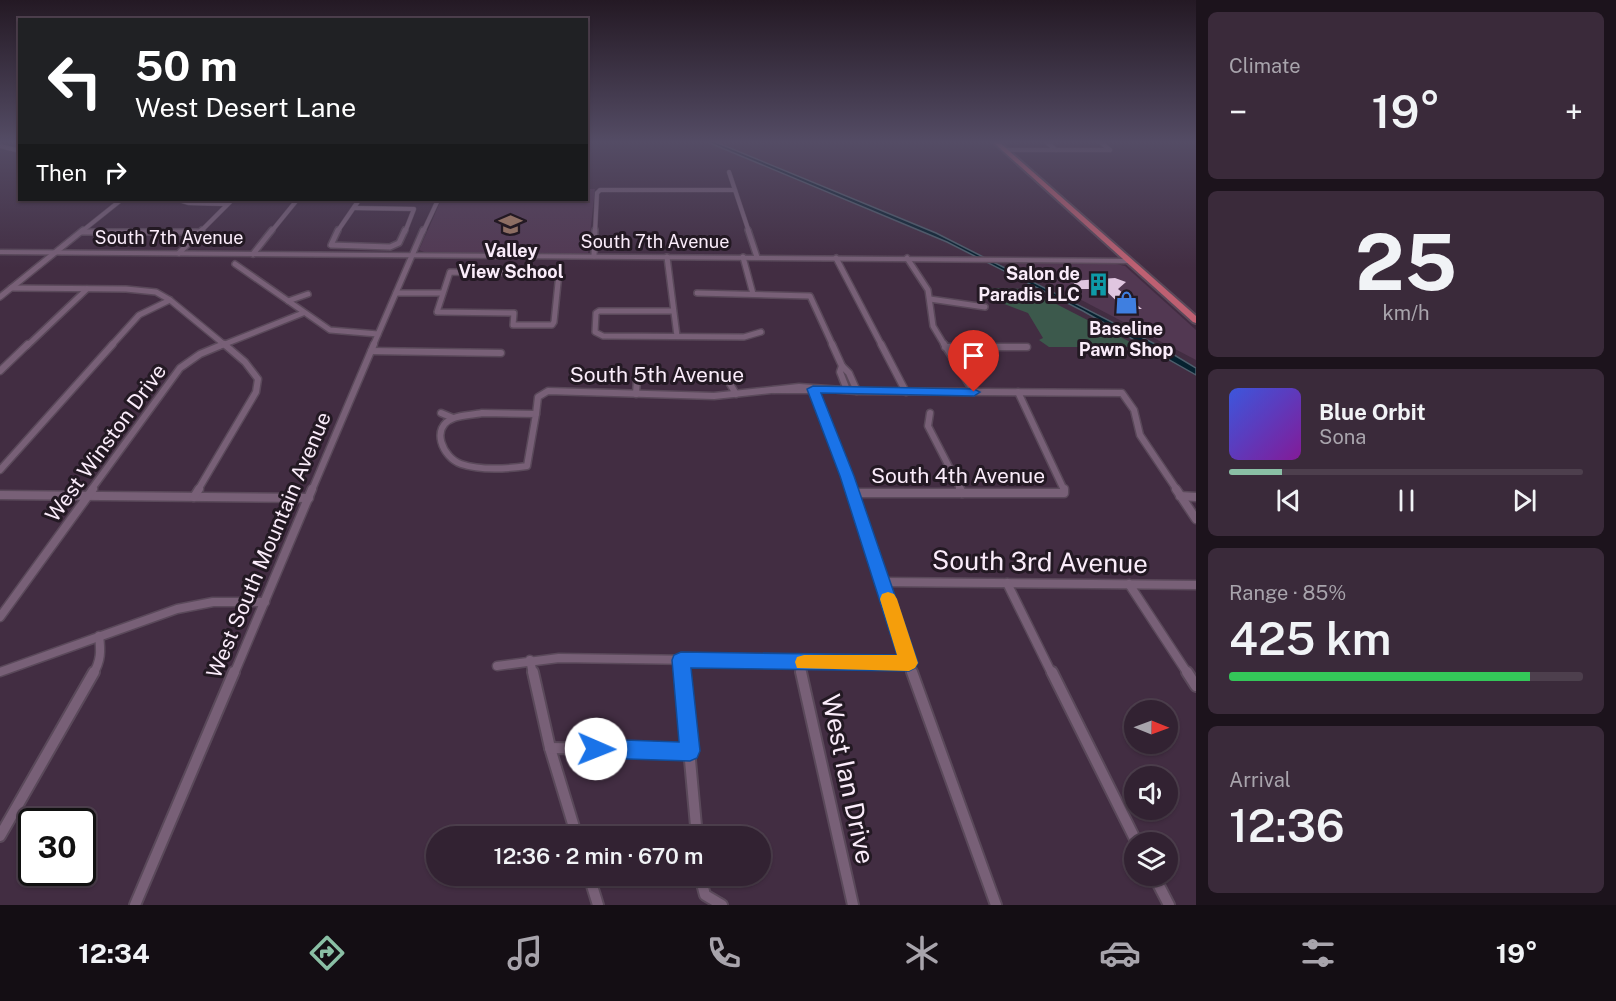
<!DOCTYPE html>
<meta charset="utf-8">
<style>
:root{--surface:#322232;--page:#3a2a3a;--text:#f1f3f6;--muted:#a8a4ac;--line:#4d3f4d;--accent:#8abfa5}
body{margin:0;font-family:"Public Sans",sans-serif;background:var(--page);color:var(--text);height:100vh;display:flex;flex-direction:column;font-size:22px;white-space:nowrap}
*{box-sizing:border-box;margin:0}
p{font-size:20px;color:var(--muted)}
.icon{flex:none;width:33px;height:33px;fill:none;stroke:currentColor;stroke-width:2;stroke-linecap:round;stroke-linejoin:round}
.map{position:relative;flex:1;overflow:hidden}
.drawer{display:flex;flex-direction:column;gap:12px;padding:12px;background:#1c131c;width:420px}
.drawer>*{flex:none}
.top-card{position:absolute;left:18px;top:18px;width:570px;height:183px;border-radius:0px;box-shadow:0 2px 4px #0004,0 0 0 2px var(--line);background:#202124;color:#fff;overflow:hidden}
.needle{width:39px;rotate:91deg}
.fabs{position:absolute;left:1124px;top:700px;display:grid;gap:12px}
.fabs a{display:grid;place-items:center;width:54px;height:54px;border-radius:50%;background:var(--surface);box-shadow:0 2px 4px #0004,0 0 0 2px var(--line);font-size:30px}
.speed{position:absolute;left:18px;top:808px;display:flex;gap:12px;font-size:30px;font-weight:700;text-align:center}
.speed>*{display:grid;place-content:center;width:78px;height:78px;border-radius:50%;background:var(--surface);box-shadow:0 2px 4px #0004,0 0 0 2px var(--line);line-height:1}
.speed .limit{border:3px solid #111;border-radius:9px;background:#fff;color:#111}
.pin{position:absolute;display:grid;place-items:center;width:51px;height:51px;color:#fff;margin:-62px -26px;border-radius:50% 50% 50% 0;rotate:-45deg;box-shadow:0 0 6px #0007}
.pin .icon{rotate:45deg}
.me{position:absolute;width:66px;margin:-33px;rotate:91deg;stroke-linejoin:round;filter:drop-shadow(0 0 4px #0008)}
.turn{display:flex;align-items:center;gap:21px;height:126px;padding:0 18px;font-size:27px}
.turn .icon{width:78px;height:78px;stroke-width:2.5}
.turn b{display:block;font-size:42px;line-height:51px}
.then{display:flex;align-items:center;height:57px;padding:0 18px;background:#0003;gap:12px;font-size:22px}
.big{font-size:45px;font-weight:600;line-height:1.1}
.drawer .tile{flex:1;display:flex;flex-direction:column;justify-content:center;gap:9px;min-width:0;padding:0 21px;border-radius:9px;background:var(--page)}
.drawer .dial{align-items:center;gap:0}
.dial b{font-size:78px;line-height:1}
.song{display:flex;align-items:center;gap:18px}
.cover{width:72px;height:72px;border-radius:9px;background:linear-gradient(135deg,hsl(230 70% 55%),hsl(290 70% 35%))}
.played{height:6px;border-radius:3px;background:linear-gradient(90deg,var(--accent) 15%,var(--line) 15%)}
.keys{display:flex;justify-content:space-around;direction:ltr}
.heat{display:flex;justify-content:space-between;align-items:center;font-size:33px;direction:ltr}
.charge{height:9px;border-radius:4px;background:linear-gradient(90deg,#34c759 85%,var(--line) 0)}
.trip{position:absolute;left:426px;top:826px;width:345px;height:60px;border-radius:30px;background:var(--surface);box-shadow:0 2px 4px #0004,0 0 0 2px var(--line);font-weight:600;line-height:60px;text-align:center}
.tabs{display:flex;height:96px;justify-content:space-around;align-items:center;background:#140e14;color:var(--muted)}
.tabs .icon{width:42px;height:42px}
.tabs .active{color:var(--accent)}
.tabs b{font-size:27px;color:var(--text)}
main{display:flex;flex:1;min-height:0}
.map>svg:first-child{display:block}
.built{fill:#523852}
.green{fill:#3c594c}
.water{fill:#05212f;stroke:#4e5e6c;stroke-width:1.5}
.building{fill:#e0c6e0}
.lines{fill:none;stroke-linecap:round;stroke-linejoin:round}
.minor-far4-casing{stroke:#5a495a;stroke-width:5}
.minor-far3-casing{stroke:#5a495a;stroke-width:8}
.minor-far2-casing{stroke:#5a495a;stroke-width:9}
.minor-far1-casing{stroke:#5a495a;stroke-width:11}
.minor-casing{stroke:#5a495a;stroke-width:14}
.tertiary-casing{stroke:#5a495a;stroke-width:3}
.primary-casing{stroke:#5a495a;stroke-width:4}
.minor-far4{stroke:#786077;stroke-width:4}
.minor-far3{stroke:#786077;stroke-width:5}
.minor-far2{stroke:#786077;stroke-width:6}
.minor-far1{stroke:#786077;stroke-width:8}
.minor{stroke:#786077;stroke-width:10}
.tertiary{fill:#786077;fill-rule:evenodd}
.primary{fill:#be6072;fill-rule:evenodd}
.route{fill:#1a73e8;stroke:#114b97;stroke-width:1.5}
.slow{fill:#f59e0b}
.labels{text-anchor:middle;stroke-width:6;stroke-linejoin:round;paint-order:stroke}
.far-street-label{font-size:18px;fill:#faecfa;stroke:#231923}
.far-poi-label{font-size:18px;font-weight:bold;fill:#faecfa;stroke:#231923}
.street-label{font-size:21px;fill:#faecfa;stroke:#231923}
.near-street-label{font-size:26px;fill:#faecfa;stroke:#231923}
</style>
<main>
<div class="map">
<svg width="1196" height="905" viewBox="0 0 1196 905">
<rect width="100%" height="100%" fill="#422d42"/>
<g class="built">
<path d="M587 189H595L588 253H427L419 250 441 200H586Z"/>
<path d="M1007 261 1112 263 1125 266 1196 330V360Z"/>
</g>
<path class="green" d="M988 288 1027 289 1140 347H1049L1039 340 1043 338 1028 313 999 302Z"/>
<path class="water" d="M705 141H713L936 233 1161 347 1196 368V375L1083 311 947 242Z"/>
<path class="building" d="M1115 278 1126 282 1118 289 1142 309H1125L1104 289H1081L1071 281Z"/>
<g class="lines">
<defs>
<g id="minor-far4">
<path d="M1045 141 1056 150"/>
<path d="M1099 141 1110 150"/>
<path d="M0 146 20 151"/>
<path d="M1004 150H1110"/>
<path d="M729 172 749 232"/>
<path d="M179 200 189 203 227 204"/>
<path d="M354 208 414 209 405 232"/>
<path d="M81 232 121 200"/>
<path d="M200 232 232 200"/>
<path d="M271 232 297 200"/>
<path d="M337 232 359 200"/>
<path d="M423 232 438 200"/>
<path d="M595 232 597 193 600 190H735"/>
</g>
<g id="minor-far3">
<path d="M338 230 331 245 390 247 399 243 405 230"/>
<path d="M748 230 757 257"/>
<path d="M82 232H199"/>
<path d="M179 253 202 230"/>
<path d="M253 254 272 230"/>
<path d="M594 256 595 230"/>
<path d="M667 257 677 336"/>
<path d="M743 257 753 294"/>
<path d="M836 258 882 346"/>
<path d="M907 258 928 290 933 326 945 346"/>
<path d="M235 264 330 330 378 334"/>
<path d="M450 272 559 273 554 322 552 325H513L514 313 437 312Z"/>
<path d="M11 288 126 289 156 292 170 300 226 346"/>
<path d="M396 293H442"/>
<path d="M697 293 810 296 833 346"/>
<path d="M0 297 83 230"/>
<path d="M930 299 985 307"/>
<path d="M288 301 308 294"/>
<path d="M673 311H599L596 313 595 332 603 336 744 337 761 332"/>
<path d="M27 346 87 289"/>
<path d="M111 346 139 315 170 300"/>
<path d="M220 346 303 313"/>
<path d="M373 346 423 230"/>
</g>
<g id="minor-far2">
<path d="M832 344 842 366 840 372 847 390"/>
<path d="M881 344 906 392"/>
<path d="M944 344 974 392"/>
<path d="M945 347H1027"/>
<path d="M371 351 501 353"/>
<path d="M842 366 849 373 857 391"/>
<path d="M0 371 28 344"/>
<path d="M726 377 736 394"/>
<path d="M813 389 851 490"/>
<path d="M774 390H810"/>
<path d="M1018 392 1064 490"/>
<path d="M636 394 637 379"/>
<path d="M441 413 453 418"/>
<path d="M482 413 536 414 527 466C506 469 482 471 461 464 443 458 429 427 454 418 462 415 473 415 482 413Z"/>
<path d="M930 413 928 426 961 490"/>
<path d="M536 414 538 397 548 391 714 396 799 387 857 391 1122 393 1134 410 1140 435 1177 490"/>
<path d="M0 470 113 344"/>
<path d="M91 490 180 368 200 354 224 344"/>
<path d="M198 490 256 392 258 379 245 362 224 344"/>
<path d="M312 490 374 344"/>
</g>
<g id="minor-far1">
<path d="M850 489 913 674"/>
<path d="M960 489 962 493"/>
<path d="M1176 489 1196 519"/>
<path d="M853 493H1064V489"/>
<path d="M0 495 309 498"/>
<path d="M1180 496 1196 497"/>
<path d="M194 497 199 489"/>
<path d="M884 582 1196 585"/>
<path d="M1007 583 1052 674"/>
<path d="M1129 584 1188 674"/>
<path d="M0 617 93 489"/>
<path d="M530 660 533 674"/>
<path d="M681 660 682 674"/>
<path d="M799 662 802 674"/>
<path d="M497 666 559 658 909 663"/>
<path d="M0 672 177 609 213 602H265"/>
<path d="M93 674C101 661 101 651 99 636"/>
<path d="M234 674 312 489"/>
</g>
<g id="minor">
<path d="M533 672 550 748 577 837"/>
<path d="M682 672 697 837"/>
<path d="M801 672 853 905"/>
<path d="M912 672 996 905"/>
<path d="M1052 672 1137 843"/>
<path d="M1187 672 1196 686"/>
<path d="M550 748 690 751"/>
<path d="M0 836 94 672"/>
<path d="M589 876 598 905"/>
<path d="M700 876 705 895 722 905"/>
<path d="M1154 876 1169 905"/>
<path d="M135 905 234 672"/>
</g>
<path id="tertiary" d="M0 250 1129 259 1132 261 1129 263 0 254Z"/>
<path id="primary" d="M992 141H998L1196 316V323L1193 322Z"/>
</defs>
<use href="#minor-far4" class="minor-far4-casing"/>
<use href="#minor-far3" class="minor-far3-casing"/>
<use href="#minor-far2" class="minor-far2-casing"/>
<use href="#minor-far1" class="minor-far1-casing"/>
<use href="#minor" class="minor-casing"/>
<use href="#tertiary" class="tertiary-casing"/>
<use href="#primary" class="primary-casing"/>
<use href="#minor-far4" class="minor-far4"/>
<use href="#minor-far3" class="minor-far3"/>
<use href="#minor-far2" class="minor-far2"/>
<use href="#minor-far1" class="minor-far1"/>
<use href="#minor" class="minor"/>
<use href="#tertiary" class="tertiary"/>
<use href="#primary" class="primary"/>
</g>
<linearGradient id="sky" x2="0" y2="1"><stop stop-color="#241924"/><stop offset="0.53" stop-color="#544c65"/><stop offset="1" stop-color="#544c65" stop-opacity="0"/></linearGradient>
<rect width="1196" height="268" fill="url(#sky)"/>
<path class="route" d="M813 386 974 389 980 392 974 396 821 393 854 476 918 663 915 668 909 671 691 668 700 751 697 758 690 761 596 758 589 755 586 749 589 742 596 739 679 742 672 660 674 655 681 652 897 655 840 476 807 389Z"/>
<path class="slow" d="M888 592 894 594 897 599 918 663 915 668 909 671 797 668 795 662 797 657 804 655H897L880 599 882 594Z"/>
<defs>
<symbol id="school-bare" viewBox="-9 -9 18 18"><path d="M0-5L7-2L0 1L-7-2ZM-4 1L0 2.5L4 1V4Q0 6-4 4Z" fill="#8d6e63" stroke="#231923" stroke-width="2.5" paint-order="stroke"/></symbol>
<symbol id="building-bare" viewBox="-9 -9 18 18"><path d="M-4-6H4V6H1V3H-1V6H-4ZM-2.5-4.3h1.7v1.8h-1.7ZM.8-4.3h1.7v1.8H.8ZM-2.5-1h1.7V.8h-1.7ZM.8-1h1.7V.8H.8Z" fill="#0f9aa8" stroke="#231923" stroke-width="2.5" paint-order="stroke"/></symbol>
<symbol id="shop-bare" viewBox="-9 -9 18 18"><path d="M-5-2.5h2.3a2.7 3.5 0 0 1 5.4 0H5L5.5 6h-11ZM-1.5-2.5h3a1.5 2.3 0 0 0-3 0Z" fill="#3f7fe0" stroke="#231923" stroke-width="2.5" paint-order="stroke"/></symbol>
</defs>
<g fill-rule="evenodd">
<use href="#school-bare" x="494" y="208" width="33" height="33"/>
<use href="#building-bare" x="1082" y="268" width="33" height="33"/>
<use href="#shop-bare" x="1110" y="286" width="33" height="33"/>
</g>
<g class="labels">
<g class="far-street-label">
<text x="169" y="244">South 7th Avenue</text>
<text x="655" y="248">South 7th Avenue</text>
</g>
<g class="far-poi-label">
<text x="511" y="257">Valley<tspan x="511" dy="21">View School</tspan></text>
<text x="1080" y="280" text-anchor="end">Salon de<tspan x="1080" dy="21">Paradis LLC</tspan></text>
<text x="1126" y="335">Baseline<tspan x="1126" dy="21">Pawn Shop</tspan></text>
</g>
<g class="street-label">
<text x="657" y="382">South 5th Avenue</text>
<text transform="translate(106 443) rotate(-54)" y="7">West Winston Drive</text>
<text x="958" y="483">South 4th Avenue</text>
<text transform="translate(269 545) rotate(-67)" y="7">West South Mountain Avenue</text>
</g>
<g class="near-street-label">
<text transform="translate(1040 562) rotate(1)" y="9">South 3rd Avenue</text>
<text transform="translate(848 779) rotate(78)" y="9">West Ian Drive</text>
</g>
</g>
</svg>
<div class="fabs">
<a><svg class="needle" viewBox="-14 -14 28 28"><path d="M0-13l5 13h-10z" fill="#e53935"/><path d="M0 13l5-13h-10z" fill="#a8a4ac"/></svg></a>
<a><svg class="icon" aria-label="sound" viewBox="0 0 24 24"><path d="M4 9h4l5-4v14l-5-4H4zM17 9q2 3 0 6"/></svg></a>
<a><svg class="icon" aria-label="layers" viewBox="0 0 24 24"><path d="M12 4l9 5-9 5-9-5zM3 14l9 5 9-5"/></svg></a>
</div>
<div class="speed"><div class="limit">30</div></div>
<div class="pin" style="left:974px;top:392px;background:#d93025"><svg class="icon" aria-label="arrive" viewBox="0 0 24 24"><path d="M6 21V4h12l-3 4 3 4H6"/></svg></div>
<svg class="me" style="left:596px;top:749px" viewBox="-20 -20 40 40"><circle r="19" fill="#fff"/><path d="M0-13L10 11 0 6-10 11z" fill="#1a73e8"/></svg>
<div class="trip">12:36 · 2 min · 670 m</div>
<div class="top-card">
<div class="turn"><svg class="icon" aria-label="left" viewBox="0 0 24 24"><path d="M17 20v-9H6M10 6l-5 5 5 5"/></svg><div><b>50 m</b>West Desert Lane</div></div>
<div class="then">Then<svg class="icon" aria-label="right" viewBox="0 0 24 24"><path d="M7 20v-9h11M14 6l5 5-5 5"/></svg></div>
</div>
</div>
<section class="drawer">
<div class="tile"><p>Climate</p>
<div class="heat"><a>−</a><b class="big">19°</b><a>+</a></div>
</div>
<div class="tile dial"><b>25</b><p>km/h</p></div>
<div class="tile">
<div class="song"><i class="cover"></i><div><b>Blue Orbit</b><p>Sona</p></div></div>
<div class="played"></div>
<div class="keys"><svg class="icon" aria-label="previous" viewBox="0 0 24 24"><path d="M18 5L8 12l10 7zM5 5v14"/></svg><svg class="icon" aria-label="pause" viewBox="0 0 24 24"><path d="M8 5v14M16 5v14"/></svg><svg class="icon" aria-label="next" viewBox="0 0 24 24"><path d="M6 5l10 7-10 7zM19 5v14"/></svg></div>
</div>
<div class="tile"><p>Range · 85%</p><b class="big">425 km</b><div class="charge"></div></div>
<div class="tile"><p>Arrival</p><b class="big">12:36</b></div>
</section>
</main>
<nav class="tabs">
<b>12:34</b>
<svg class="icon active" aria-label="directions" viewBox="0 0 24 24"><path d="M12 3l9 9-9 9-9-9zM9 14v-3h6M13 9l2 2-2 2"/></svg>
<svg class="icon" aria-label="music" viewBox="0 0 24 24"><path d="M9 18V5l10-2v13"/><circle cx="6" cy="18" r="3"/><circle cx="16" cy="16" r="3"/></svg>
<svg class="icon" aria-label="phone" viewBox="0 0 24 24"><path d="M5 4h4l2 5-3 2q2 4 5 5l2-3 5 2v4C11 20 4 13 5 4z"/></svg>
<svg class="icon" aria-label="climate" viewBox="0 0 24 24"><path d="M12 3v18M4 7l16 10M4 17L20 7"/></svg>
<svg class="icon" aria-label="car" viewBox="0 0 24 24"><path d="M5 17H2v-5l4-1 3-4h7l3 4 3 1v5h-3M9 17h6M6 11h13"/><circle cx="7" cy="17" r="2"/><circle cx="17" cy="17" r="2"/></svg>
<svg class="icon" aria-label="filters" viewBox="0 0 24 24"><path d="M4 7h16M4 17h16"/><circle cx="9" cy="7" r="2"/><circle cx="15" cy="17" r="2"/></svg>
<b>19°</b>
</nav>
